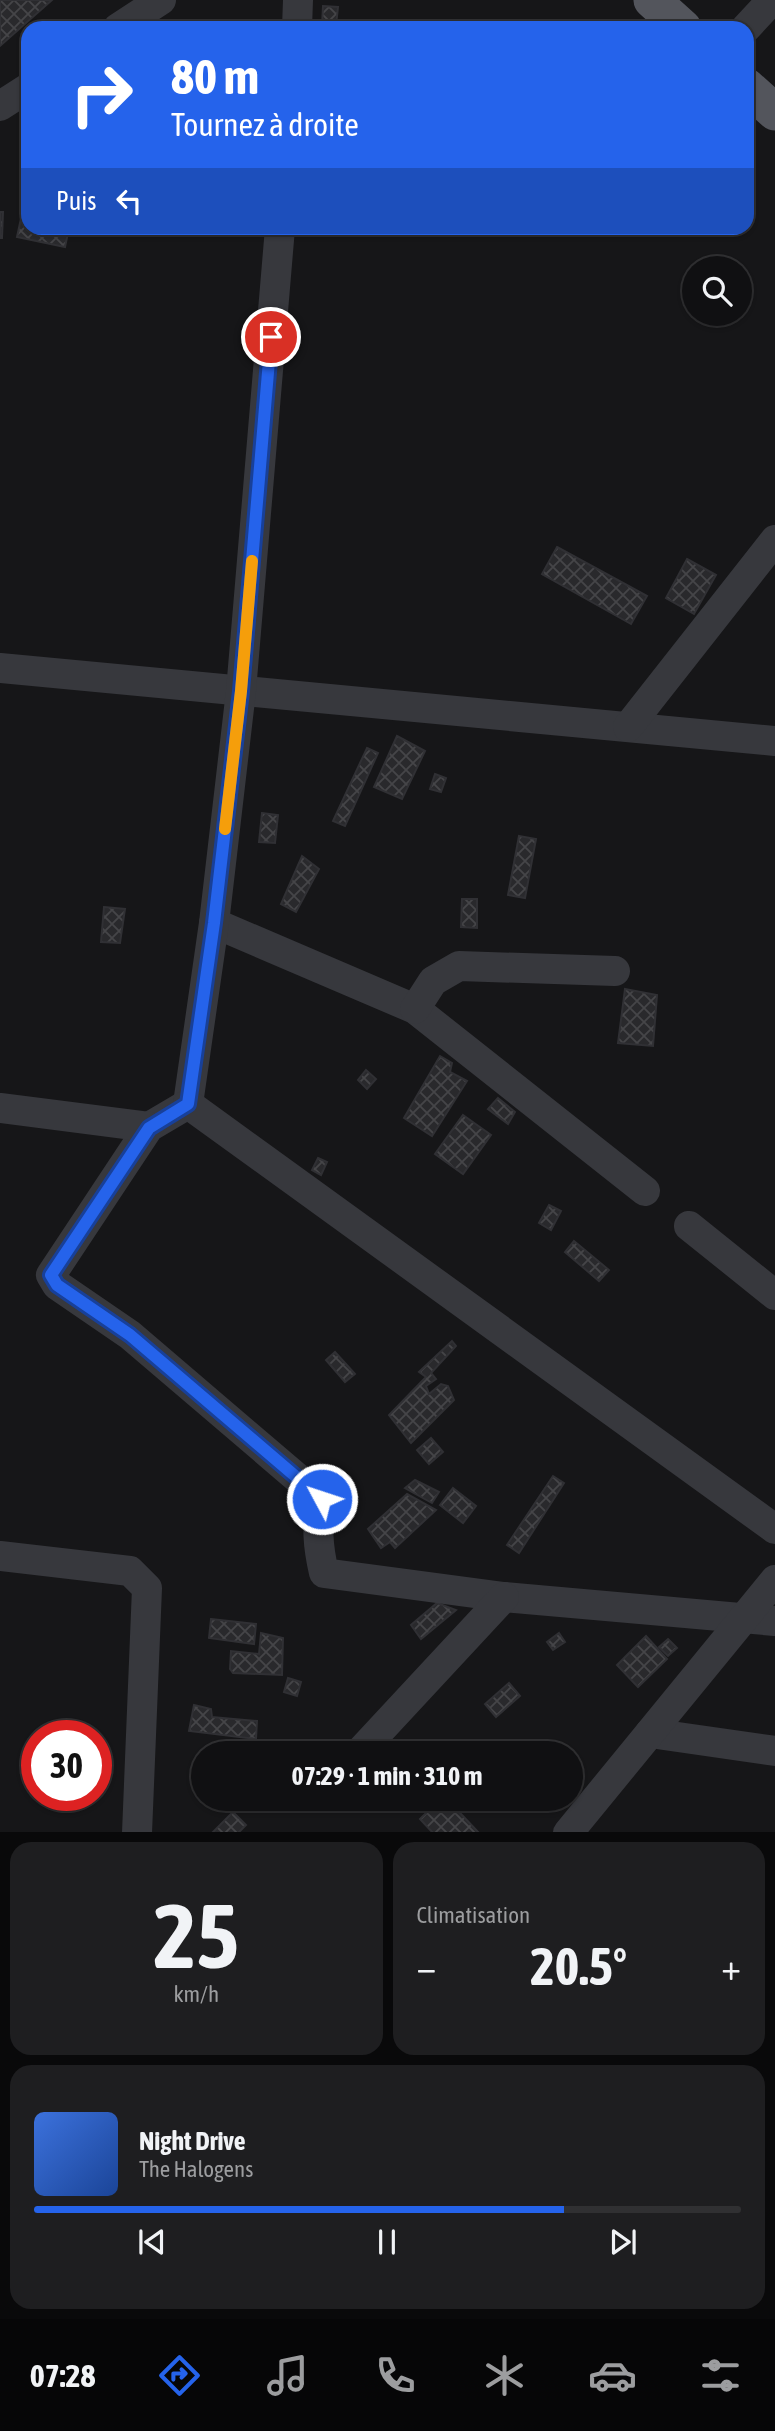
<!DOCTYPE html>
<html lang="fr">
<meta charset="utf-8">
<style>
:root{--surface:#101012;--page:#1e1e20;--text:#f1f3f6;--muted:#9c9d9f;--line:#303032;--accent:#2563eb}
body{margin:0;font-family:"Asap Condensed",sans-serif;background:var(--page);color:var(--text);height:100vh;display:flex;flex-direction:column;font-size:26px;white-space:nowrap}
*{box-sizing:border-box;margin:0}
p{font-size:23px;color:var(--muted)}
.icon{flex:none;width:38px;height:38px;fill:none;stroke:currentColor;stroke-width:2;stroke-linecap:round;stroke-linejoin:round}
.map{position:relative;height:1832px;overflow:hidden}
.drawer{display:flex;flex-direction:column;gap:10px;padding:10px;background:#09090a;flex:1}
.drawer>*{flex:none}
.guide{position:absolute;left:21px;top:21px;width:733px;height:214px;border-radius:21px;box-shadow:0 2px 5px #0004,0 0 0 2px var(--line);background:#2563eb;color:#fff;overflow:hidden}
.tools{position:absolute;left:682px;top:256px;display:grid;gap:14px}
.tools a{display:grid;place-items:center;width:70px;height:70px;border-radius:50%;background:var(--surface);box-shadow:0 2px 5px #0004,0 0 0 2px var(--line);font-size:35px}
.speed{position:absolute;left:21px;top:1720px;display:flex;gap:14px;font-size:35px;font-weight:700;text-align:center}
.speed>*{display:grid;place-content:center;width:91px;height:91px;border-radius:50%;background:var(--surface);box-shadow:0 2px 5px #0004,0 0 0 2px var(--line);line-height:1}
.speed .limit{border:10px solid #d22;background:#fff;color:#111}
.pin{position:absolute;display:grid;place-items:center;width:60px;height:60px;color:#fff;margin:-30px;border:4px solid #fff;border-radius:50%;box-shadow:0 2px 7px #0007}
.me{position:absolute;width:77px;margin:-38px;rotate:310deg;stroke-linejoin:round;filter:drop-shadow(0 0 5px #0008)}
.turn{display:flex;align-items:center;gap:24px;height:147px;padding:0 35px;font-size:32px}
.turn .icon{width:91px;height:91px;stroke-width:2.5}
.turn b{display:block;font-size:49px;line-height:60px}
.then{display:flex;align-items:center;height:66px;padding:0 35px;background:#0003;gap:14px;font-size:26px}
.big{font-size:52px;font-weight:700;line-height:1.1}
.drawer .widget{flex:1;display:flex;flex-direction:column;justify-content:center;gap:10px;min-width:0;padding:0 24px;border-radius:21px;background:var(--page)}
.drawer .dial{align-items:center;gap:0}
.dial b{font-size:91px;line-height:1}
.song{display:flex;align-items:center;gap:21px}
.cover{width:84px;height:84px;border-radius:10px;background:linear-gradient(135deg,hsl(220 70% 55%),hsl(220 70% 35%))}
.played{height:7px;border-radius:4px;background:linear-gradient(90deg,var(--accent) 75%,var(--line) 75%)}
.keys{display:flex;justify-content:space-around;direction:ltr}
.heat{display:flex;justify-content:space-between;align-items:center;font-size:38px;direction:ltr}
.drawer .tiles{flex:1;display:grid;gap:10px;grid-template-columns:1fr 1fr}
.widget:last-child{grid-column:span 2}
.trip{position:absolute;left:191px;top:1741px;width:392px;height:70px;border-radius:35px;background:var(--surface);box-shadow:0 2px 5px #0004,0 0 0 2px var(--line);font-weight:700;line-height:70px;text-align:center}
.tab-bar{display:flex;height:112px;justify-content:space-around;align-items:center;background:#060607;color:var(--muted)}
.tab-bar .icon{width:49px;height:49px}
.tab-bar .on{color:var(--accent)}
.tab-bar b{font-size:32px;color:var(--text)}
.map>svg:first-child{display:block}
.building{fill:url(#building-cross-hatch);stroke:#303034;stroke-width:2}
.lines{fill:none;stroke-linecap:round;stroke-linejoin:round}
.minor{stroke:#37383d;stroke-width:30}
.major{stroke:#53555c;stroke-width:37}
.route-casing{stroke:#184099;stroke-width:18}
.route{stroke:#2563eb;stroke-width:12}
.slow{stroke:#f59e0b;stroke-width:12}
</style>
<div class="map">
<svg width="775" height="1833" viewBox="0 0 775 1833">
<defs>
<pattern id="building-cross-hatch" width="8" height="8" patternUnits="userSpaceOnUse" patternTransform="scale(1.75)"><rect width="8" height="8" fill="#29292c"/><path d="M0 0l8 8M0 8l8-8" fill="none" stroke="#454548"/></pattern>
</defs>
<rect width="100%" height="100%" fill="#161618"/>
<g class="building">
<path d="M0 0H52L0 46Z"/>
<path d="M323 6 338 7 336 26 322 25Z"/>
<path d="M23 209 28 210V228H69L65 247 17 237Z"/>
<path d="M0 212H3L2 238H0Z"/>
<path d="M557 547 647 596 631 624 542 574Z"/>
<path d="M687 559 716 575 694 614 666 598Z"/>
<path d="M397 736 425 751 402 799 374 787Z"/>
<path d="M367 748 378 753 345 826 333 821Z"/>
<path d="M435 774 446 778 441 792 430 789Z"/>
<path d="M262 813 278 815 275 843 259 842Z"/>
<path d="M519 836 536 839 525 898 508 895Z"/>
<path d="M302 856 319 869 296 912 281 904Z"/>
<path d="M462 899H477V928L461 927Z"/>
<path d="M104 907 125 909 120 943 101 942Z"/>
<path d="M625 989 657 995 653 1046 618 1043Z"/>
<path d="M440 1056 452 1063 450 1072 467 1081 432 1136 404 1118Z"/>
<path d="M366 1070 376 1079 367 1089 358 1080Z"/>
<path d="M498 1098 515 1112 508 1124 488 1109Z"/>
<path d="M463 1115 491 1135 463 1174 435 1154Z"/>
<path d="M318 1158 327 1162 321 1175 312 1170Z"/>
<path d="M549 1205 561 1211 551 1230 539 1223Z"/>
<path d="M574 1241 609 1270 599 1281 565 1252Z"/>
<path d="M452 1341 456 1346 431 1373 436 1379 426 1386 429 1394 441 1384 448 1386 454 1400 411 1443 389 1415 426 1377 419 1372Z"/>
<path d="M335 1352 355 1374 345 1382 326 1360Z"/>
<path d="M431 1438 443 1452 429 1464 417 1450Z"/>
<path d="M553 1476 564 1483 519 1553 507 1545Z"/>
<path d="M415 1480 439 1492 432 1503 405 1488Z"/>
<path d="M453 1488 476 1506 463 1523 440 1505Z"/>
<path d="M407 1494 436 1510 395 1548 390 1542 381 1548 368 1529Z"/>
<path d="M437 1603 456 1610 421 1639 411 1625Z"/>
<path d="M211 1619 256 1624 254 1644 209 1638Z"/>
<path d="M261 1633 283 1638 282 1675 233 1673 230 1669 231 1651 259 1654Z"/>
<path d="M559 1633 565 1642 553 1650 547 1642Z"/>
<path d="M646 1636 667 1659 638 1687 617 1665Z"/>
<path d="M668 1639 677 1648 668 1656 659 1647Z"/>
<path d="M288 1678 301 1682 297 1696 284 1692Z"/>
<path d="M509 1683 520 1696 496 1717 485 1704Z"/>
<path d="M194 1705 211 1709 212 1717 257 1721 256 1739 189 1731Z"/>
<path d="M440 1799H447L479 1833H433L420 1819Z"/>
<path d="M233 1812 246 1825 238 1833H212Z"/>
</g>
<g class="lines">
<g class="minor">
<path d="M118 28 161 0"/>
<path d="M297 28 298 0"/>
<path d="M746 28 772 0"/>
<path d="M0 106 28 88"/>
<path d="M0 668 775 741"/>
<path d="M628 727 775 540"/>
<path d="M214 923 415 1009 645 1191"/>
<path d="M415 1009 433 981 459 966 615 971"/>
<path d="M188 1104 149 1127 51 1275 57 1285 130 1335 322 1499C316 1525 318 1547 324 1573L504 1597 775 1621"/>
<path d="M188 1104 214 923 241 691 280 228"/>
<path d="M188 1104 775 1529"/>
<path d="M0 1108 149 1127"/>
<path d="M689 1226 775 1295"/>
<path d="M0 1556 130 1571 147 1588 137 1833"/>
<path d="M650 1733 775 1751"/>
<path d="M359 1753 504 1597"/>
<path d="M568 1833 775 1580"/>
</g>
<g class="major">
<path d="M652 0 683 28"/>
<path d="M747 87 775 112"/>
</g>
</g>
<g class="lines">
<defs>
<path id="route" d="M271 337 241 691 214 923 188 1104 149 1128 51 1275 57 1285 130 1335 322 1499"/>
</defs>
<use href="#route" class="route-casing"/>
<use href="#route" class="route"/>
<path class="slow" d="M225 829 241 691 252 561"/>
</g>
</svg>
<div class="tools">
<a><svg class="icon" aria-label="search" viewBox="0 0 24 24"><circle cx="10" cy="10" r="6"/><path d="M15 15l6 6"/></svg></a>
</div>
<div class="speed"><div class="limit">30</div></div>
<div class="pin" style="left:271px;top:337px;background:#d93025"><svg class="icon" aria-label="arrive" viewBox="0 0 24 24"><path d="M6 21V4h12l-3 4 3 4H6"/></svg></div>
<svg class="me" style="left:322px;top:1499px" viewBox="-20 -20 40 40"><circle r="17" fill="#2563eb" stroke="#fff" stroke-width="3"/><path d="M0-11L8 9 0 5-8 9z" fill="#fff"/></svg>
<div class="trip">07:29 · 1 min · 310 m</div>
<div class="guide">
<div class="turn"><svg class="icon" aria-label="right" viewBox="0 0 24 24"><path d="M7 20v-9h11M14 6l5 5-5 5"/></svg><div><b>80 m</b>Tournez à droite</div></div>
<div class="then">Puis<svg class="icon" aria-label="left" viewBox="0 0 24 24"><path d="M17 20v-9H6M10 6l-5 5 5 5"/></svg></div>
</div>
</div>
<section class="drawer">
<div class="tiles">
<div class="widget dial"><b>25</b><p>km/h</p></div>
<div class="widget"><p>Climatisation</p>
<div class="heat"><a>−</a><b class="big">20.5°</b><a>+</a></div>
</div>
<div class="widget">
<div class="song"><i class="cover"></i><div><b>Night Drive</b><p>The Halogens</p></div></div>
<div class="played"></div>
<div class="keys"><svg class="icon" aria-label="previous" viewBox="0 0 24 24"><path d="M18 5L8 12l10 7zM5 5v14"/></svg><svg class="icon" aria-label="pause" viewBox="0 0 24 24"><path d="M8 5v14M16 5v14"/></svg><svg class="icon" aria-label="next" viewBox="0 0 24 24"><path d="M6 5l10 7-10 7zM19 5v14"/></svg></div>
</div>
</div>
</section>
<nav class="tab-bar">
<b>07:28</b>
<svg class="icon on" aria-label="directions" viewBox="0 0 24 24"><path d="M12 3l9 9-9 9-9-9zM9 14v-3h6M13 9l2 2-2 2"/></svg>
<svg class="icon" aria-label="music" viewBox="0 0 24 24"><path d="M9 18V5l10-2v13"/><circle cx="6" cy="18" r="3"/><circle cx="16" cy="16" r="3"/></svg>
<svg class="icon" aria-label="phone" viewBox="0 0 24 24"><path d="M5 4h4l2 5-3 2q2 4 5 5l2-3 5 2v4C11 20 4 13 5 4z"/></svg>
<svg class="icon" aria-label="climate" viewBox="0 0 24 24"><path d="M12 3v18M4 7l16 10M4 17L20 7"/></svg>
<svg class="icon" aria-label="car" viewBox="0 0 24 24"><path d="M5 17H2v-5l4-1 3-4h7l3 4 3 1v5h-3M9 17h6M6 11h13"/><circle cx="7" cy="17" r="2"/><circle cx="17" cy="17" r="2"/></svg>
<svg class="icon" aria-label="filters" viewBox="0 0 24 24"><path d="M4 7h16M4 17h16"/><circle cx="9" cy="7" r="2"/><circle cx="15" cy="17" r="2"/></svg>
</nav>
